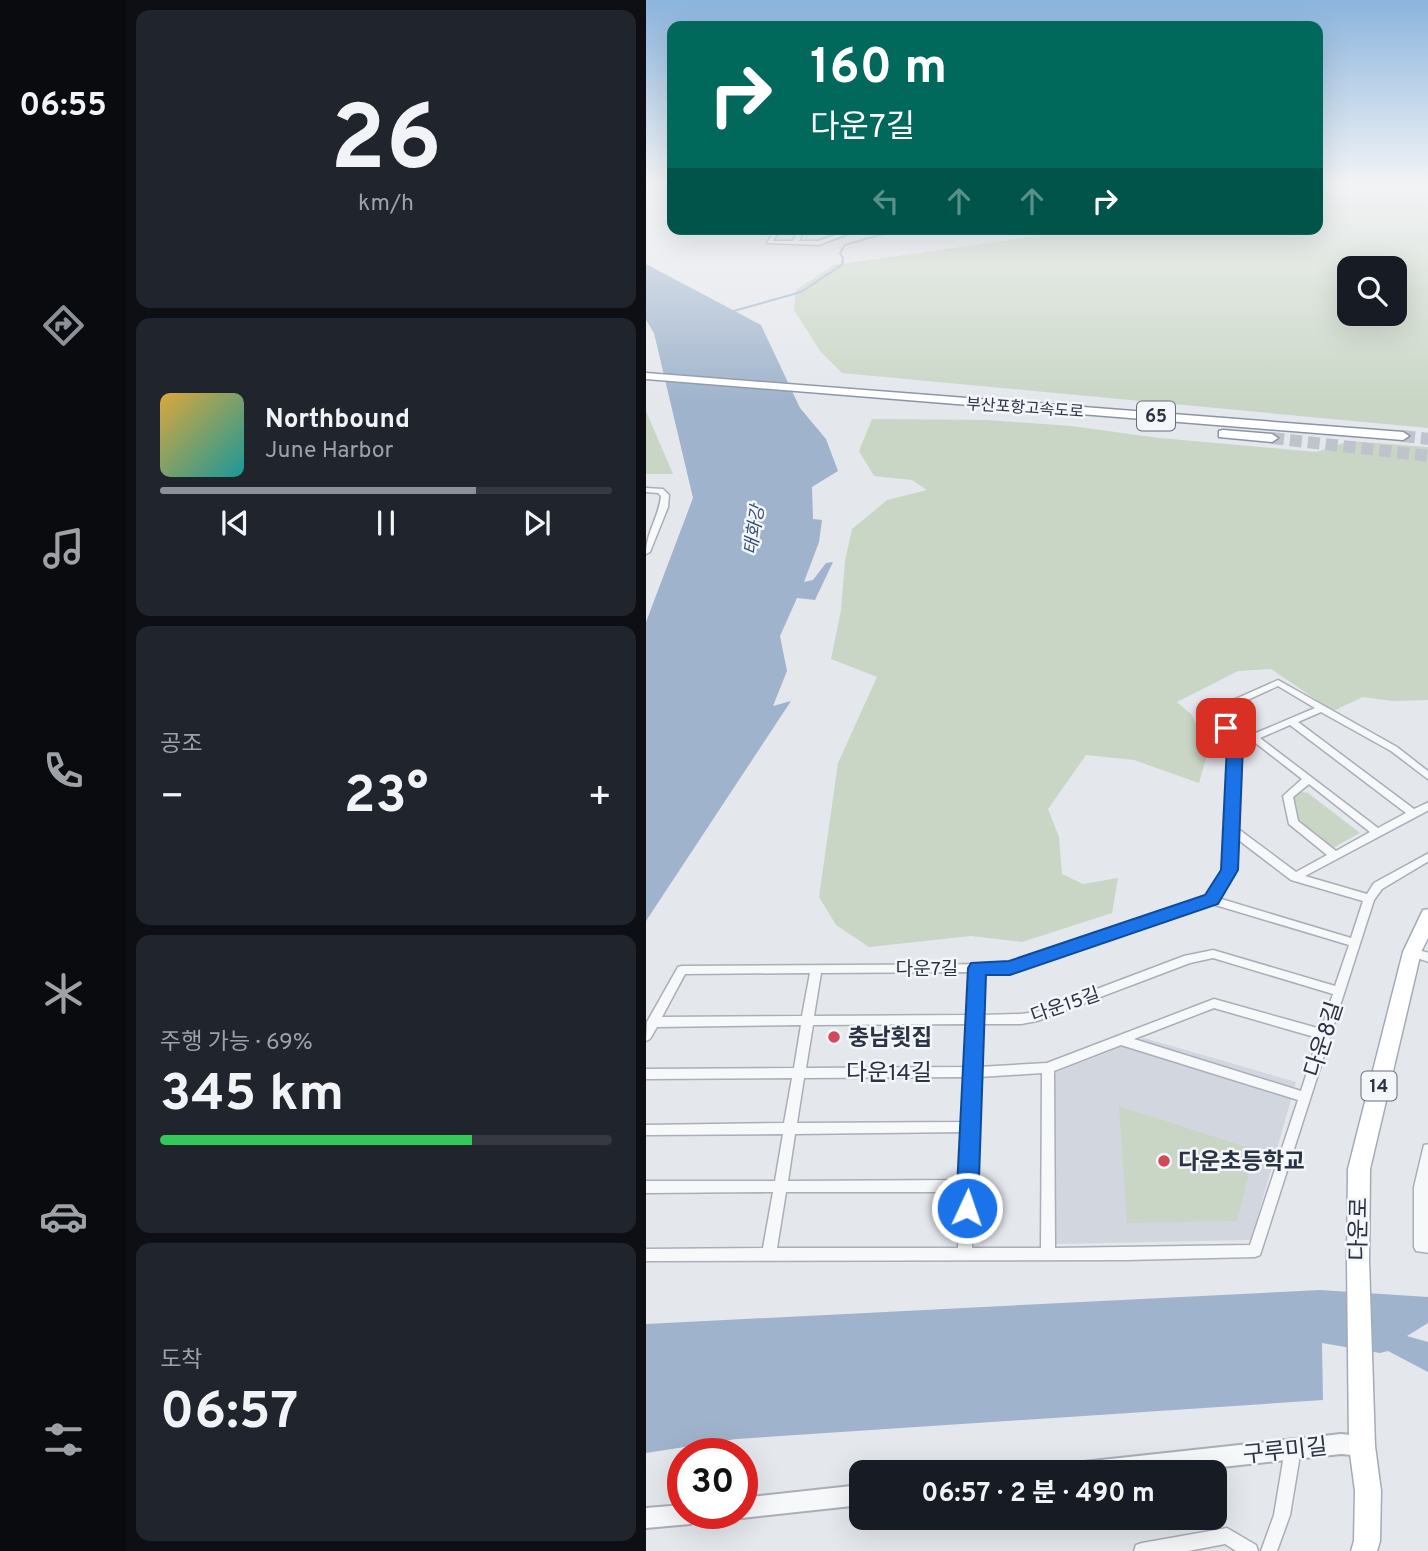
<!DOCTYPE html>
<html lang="ko">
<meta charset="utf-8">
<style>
:root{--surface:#171b24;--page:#20242c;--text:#f1f3f6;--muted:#9ea1a6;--line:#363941;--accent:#8c9099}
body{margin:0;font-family:Overpass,"Noto Sans KR",sans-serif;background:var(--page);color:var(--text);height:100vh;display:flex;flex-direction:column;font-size:26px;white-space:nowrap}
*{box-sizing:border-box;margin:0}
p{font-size:23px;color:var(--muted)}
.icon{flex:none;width:38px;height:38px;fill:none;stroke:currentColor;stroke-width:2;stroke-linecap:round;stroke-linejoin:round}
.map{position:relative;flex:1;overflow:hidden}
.side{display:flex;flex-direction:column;gap:10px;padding:10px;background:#0d0f14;width:520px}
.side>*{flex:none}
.banner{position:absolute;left:21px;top:21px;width:656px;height:214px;border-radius:14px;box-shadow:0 7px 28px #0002;background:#00695c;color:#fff;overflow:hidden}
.controls{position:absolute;left:691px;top:256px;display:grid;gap:14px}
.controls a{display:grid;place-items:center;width:70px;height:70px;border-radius:14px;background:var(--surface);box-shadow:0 7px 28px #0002;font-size:35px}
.speed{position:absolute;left:21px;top:1438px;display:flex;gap:14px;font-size:35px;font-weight:700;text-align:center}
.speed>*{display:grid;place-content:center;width:91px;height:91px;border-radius:50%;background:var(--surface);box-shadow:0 7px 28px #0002;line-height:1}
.speed .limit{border:10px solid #d22;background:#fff;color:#111}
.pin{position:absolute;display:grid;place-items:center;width:60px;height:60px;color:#fff;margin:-30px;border-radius:14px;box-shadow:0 4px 10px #0006}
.me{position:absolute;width:77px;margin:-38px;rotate:3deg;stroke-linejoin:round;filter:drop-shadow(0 0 5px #0008)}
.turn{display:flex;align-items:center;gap:24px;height:147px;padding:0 28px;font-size:32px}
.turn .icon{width:91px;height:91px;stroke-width:2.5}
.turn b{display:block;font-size:49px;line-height:60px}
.lanes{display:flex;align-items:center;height:66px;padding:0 28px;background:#0003;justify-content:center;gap:35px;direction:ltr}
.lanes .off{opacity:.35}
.big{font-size:52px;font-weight:700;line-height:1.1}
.side .tile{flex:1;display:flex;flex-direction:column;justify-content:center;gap:10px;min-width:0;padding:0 24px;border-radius:14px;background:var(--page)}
.side .dial{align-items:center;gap:0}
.dial b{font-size:91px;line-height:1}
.song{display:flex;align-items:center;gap:21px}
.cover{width:84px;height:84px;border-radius:10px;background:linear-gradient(135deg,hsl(40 70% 55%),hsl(180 70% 35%))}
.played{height:7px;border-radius:4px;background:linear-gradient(90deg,var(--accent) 70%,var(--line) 70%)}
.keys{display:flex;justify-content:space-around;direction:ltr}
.heat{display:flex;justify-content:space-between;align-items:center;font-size:38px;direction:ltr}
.charge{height:10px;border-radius:5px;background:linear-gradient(90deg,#34c759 69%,var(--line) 0)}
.trip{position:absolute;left:203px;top:1460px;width:378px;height:70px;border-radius:14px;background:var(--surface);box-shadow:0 7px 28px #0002;font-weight:700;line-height:70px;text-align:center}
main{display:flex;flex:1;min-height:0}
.menu{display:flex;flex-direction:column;width:126px;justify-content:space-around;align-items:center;background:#090b0e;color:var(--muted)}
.menu .icon{width:49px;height:49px}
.menu .active{color:var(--accent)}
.menu b{font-size:32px;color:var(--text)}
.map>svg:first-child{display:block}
.built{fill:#d2d6de}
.green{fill:#c9d6c5;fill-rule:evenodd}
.water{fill:#9fb4cc}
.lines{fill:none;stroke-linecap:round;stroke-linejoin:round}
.stream{stroke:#9fb4cc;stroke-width:2}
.motorway-tunnel{stroke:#bfc3cb;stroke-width:12;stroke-dasharray:12 6;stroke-linecap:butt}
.minor-casing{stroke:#a9aeb7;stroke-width:3}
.tertiary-casing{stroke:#a9aeb7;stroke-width:4}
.primary-casing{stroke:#a3abb8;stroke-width:3}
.motorway-casing{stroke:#8b94a3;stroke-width:3}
.minor{fill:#f7f8fa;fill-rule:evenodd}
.tertiary{fill:#f7f8fa;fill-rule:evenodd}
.primary{fill:#fff;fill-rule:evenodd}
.motorway{fill:#fff;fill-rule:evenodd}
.route{fill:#1a73e8;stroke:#114b97;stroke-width:2}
.poi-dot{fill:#d1495b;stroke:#f4f6f9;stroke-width:2.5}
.labels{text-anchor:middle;stroke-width:5;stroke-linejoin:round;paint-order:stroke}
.far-street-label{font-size:16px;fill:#2b3445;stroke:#f4f6f9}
.shield{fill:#f4f6f9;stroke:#676e7b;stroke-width:2}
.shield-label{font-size:18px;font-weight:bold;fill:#2b3445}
.far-water-label{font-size:18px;font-style:italic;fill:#34527a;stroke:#f4f6f9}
.street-label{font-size:19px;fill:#2b3445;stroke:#f4f6f9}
.near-poi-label{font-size:23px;font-weight:bold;fill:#2b3445;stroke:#f4f6f9;text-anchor:start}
.near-street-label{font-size:23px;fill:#2b3445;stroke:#f4f6f9}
</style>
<main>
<nav class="menu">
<b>06:55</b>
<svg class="icon active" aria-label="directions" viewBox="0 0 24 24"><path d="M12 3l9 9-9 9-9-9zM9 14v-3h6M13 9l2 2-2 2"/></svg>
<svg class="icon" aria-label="music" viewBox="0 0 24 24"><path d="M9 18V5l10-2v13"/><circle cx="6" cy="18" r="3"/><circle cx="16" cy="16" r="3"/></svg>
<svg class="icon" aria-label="phone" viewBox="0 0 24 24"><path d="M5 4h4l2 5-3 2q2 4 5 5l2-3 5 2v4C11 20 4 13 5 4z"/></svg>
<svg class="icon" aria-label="climate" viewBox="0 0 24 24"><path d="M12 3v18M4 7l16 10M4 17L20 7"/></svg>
<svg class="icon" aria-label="car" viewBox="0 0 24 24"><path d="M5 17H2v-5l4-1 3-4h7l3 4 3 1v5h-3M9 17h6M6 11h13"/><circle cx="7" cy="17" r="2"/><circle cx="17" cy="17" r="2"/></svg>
<svg class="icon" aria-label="filters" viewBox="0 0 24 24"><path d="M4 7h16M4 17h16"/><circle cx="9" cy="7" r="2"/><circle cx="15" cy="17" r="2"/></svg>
</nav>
<section class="side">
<div class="tile dial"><b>26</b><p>km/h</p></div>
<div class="tile">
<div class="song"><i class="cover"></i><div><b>Northbound</b><p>June Harbor</p></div></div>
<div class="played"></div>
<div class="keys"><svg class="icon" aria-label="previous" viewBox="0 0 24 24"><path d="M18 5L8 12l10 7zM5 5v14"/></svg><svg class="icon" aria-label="pause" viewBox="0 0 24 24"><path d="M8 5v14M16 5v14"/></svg><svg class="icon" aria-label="next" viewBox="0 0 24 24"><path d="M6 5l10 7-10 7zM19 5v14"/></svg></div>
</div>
<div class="tile"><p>공조</p>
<div class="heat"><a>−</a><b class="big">23°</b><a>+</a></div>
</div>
<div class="tile"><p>주행 가능 · 69%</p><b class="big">345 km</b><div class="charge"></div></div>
<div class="tile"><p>도착</p><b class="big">06:57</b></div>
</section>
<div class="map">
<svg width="783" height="1551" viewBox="0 0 783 1551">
<rect width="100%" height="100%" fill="#e4e7ec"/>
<path class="built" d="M498 1038 650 1082 605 1240 409 1244V1073Z"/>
<g class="green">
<path d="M672 183H782V428L196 373 175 352 148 310 150 290 188 265 419 232 424 229H672V213H681L672 211ZM704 268H749V313H704Z"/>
<path d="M0 411 27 474H0Z"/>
<path d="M226 419 342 420 425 426 513 438 671 452 703 441 782 447V700L746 701 717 697 687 711 625 669 592 671 531 702 545 714 563 748 553 783 488 760 440 755 402 809 413 837 416 874 437 884 472 878 466 913 376 942 325 936 223 947 190 925 173 897 192 763 231 677 185 659 195 610 199 561 206 529 241 500 281 490 266 480 228 476 213 451Z"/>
<path d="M651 791 662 793 714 833 685 849 650 822 645 797Z"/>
<path d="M473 1106 609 1150 591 1221 481 1223Z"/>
</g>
<g class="water">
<path d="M0 264 115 325 154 408 180 439 192 471 166 487 167 519 176 520 173 542 158 582 167 580 180 563 187 562 169 600 151 598 134 636 141 671 127 706 145 701 0 921V622L47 498 8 333 0 320Z"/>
<path d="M674 1290 782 1297V1323L761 1336 782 1342V1372L742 1351 734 1353 676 1343 677 1400 90 1439 0 1453V1324Z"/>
</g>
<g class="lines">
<path class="stream" d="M84 312 155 292 196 265 197 258 194 253 199 245 254 229"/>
<g class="motorway-tunnel">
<path d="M757 436 783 439"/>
<path d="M626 438 783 456"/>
</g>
<defs>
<g id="minor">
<path d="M129 229H134L127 241H147L153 230 172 229 157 232 153 241H172L207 229H214L173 245 121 243Z"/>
<path d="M0 488 17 489 23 495 22 507 4 552 0 554C0 532 13 517 15 496L12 493 0 492Z"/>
<path d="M632 680 751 747 783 772V780L745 751 675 712 652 722 768 809 783 802V810L659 876 721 894 728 883 783 853V861L736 889 728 900 614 1255 609 1257 480 1260 0 1261V1249L117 1248 127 1192 0 1193V1181H129L137 1134 0 1135V1125L138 1123 146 1078 0 1079V1069L148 1068 155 1025 11 1027 4 1039 0 1041 1 1022 32 967 36 966 364 964 562 897 579 870 584 745 565 711 567 709ZM632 686 669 708 591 741 575 712ZM644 725 760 813 732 828 614 738ZM607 741 656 779 637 796 643 824 681 855 650 872 591 828 594 747ZM663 784 724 832 690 851 652 821 647 797ZM590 838 645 880 717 901 705 938 572 898 589 870ZM566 904 703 945 689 986 567 950 538 956 390 1012 375 1014 335 1015 336 972H364ZM567 958 687 994 675 1029 568 999 401 1063 333 1067 335 1024H375L391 1021 544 963ZM325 972 323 1015 168 1016 175 973ZM164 973 156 1016 16 1017 39 974ZM568 1008 672 1038 655 1091 488 1039ZM323 1024 321 1067 160 1068 167 1025ZM475 1045 652 1100 604 1245 409 1248 408 1071ZM396 1073 395 1248H326L333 1077ZM320 1077 318 1122 151 1123 158 1078ZM318 1132 316 1180 142 1181 149 1134ZM140 1192H315L312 1248H131Z"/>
<path d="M766 948 783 953V962L762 955 760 952 762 949Z"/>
<path d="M783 1144V1253L770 1251 768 1247V1187L777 1149 778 1145Z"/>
<path d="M647 1441 652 1444 655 1449 644 1515 631 1551H615L628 1515 639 1449 642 1444Z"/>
<path d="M581 1528 610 1545 612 1551H590L579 1544 542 1551H488L490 1545 496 1543Z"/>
</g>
<g id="tertiary">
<path d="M695 1434 716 1436 723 1439 726 1446 723 1453 716 1456 695 1454 530 1472H427L430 1465 437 1462Z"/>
<path d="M215 1485V1505L96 1518 88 1514H96V1498Z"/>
<path d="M37 1505V1514H54L51 1521 44 1524 0 1528V1508Z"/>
</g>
<path id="primary" d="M783 909V936L775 952 724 1169 723 1261 729 1446 735 1491 734 1541 731 1551H705L708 1541 709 1491 703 1446 701 1261 702 1169 757 952 777 910Z"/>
<g id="motorway">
<path d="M0 373 757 432 763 436 757 440 0 379Z"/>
<path d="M577 430 626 434 632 438 626 442 573 437V431Z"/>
</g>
</defs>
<use href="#minor" class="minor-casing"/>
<use href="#tertiary" class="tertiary-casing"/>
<use href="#primary" class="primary-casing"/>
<use href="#motorway" class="motorway-casing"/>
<use href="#minor" class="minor"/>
<use href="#tertiary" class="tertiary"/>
<use href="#primary" class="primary"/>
<use href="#motorway" class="motorway"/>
</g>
<linearGradient id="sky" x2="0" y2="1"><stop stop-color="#8bb4dd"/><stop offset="0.46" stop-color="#f3f4f6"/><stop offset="1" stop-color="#f3f4f6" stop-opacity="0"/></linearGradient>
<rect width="783" height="400" fill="url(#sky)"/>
<path class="route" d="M580 723 585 725 597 745 592 870 572 904 364 975H340L332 1208 329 1215 321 1218 313 1215 310 1208 322 968 325 963 363 961 559 895 575 870 581 745 572 728Z"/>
<g class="poi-dot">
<circle cx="188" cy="1037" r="7"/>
<circle cx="518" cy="1161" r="7"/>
</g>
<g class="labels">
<g class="far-street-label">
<text transform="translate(379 407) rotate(4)" y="6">부산포항고속도로</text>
</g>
<g class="shield">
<rect x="491" y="401.5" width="38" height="29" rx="5"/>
<rect x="715.5" y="1071.5" width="35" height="29" rx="5"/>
</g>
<g class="shield-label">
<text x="510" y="422">65</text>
<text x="733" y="1092">14</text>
</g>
<g class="far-water-label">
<text transform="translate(108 530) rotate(-81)" y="6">태화강</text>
</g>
<g class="street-label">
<text x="281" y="975">다운7길</text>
<text transform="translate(419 1004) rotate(-19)" y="7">다운15길</text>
</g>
<g class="near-poi-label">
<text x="202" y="1045">충남횟집</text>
<text x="532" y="1169">다운초등학교</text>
</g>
<g class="near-street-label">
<text transform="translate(677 1039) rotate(-72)" y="8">다운8길</text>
<text x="243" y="1080">다운14길</text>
<text transform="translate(712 1229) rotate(-89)" y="8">다운로</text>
<text transform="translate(639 1450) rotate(-6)" y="8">구루미길</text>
</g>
</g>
</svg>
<div class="controls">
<a><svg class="icon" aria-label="search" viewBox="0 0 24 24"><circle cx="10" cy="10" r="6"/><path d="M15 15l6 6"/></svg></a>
</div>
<div class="speed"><div class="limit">30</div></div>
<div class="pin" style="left:580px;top:728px;background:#d93025"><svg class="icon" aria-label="arrive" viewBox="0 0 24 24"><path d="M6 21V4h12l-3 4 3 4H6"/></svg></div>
<svg class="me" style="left:321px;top:1208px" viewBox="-20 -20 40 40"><circle r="17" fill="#1a73e8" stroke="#fff" stroke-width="3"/><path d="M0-11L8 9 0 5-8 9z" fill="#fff"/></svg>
<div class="trip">06:57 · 2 분 · 490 m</div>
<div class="banner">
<div class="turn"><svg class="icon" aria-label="right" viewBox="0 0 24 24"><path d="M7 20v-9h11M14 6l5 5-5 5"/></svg><div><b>160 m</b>다운7길</div></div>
<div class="lanes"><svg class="icon off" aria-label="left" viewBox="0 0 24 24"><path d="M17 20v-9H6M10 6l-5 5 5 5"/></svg><svg class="icon off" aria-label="ahead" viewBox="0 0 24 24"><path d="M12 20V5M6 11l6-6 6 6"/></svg><svg class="icon off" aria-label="ahead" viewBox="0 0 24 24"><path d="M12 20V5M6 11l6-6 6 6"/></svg><svg class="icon" aria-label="right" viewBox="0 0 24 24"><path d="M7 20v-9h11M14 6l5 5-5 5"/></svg></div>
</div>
</div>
</main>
